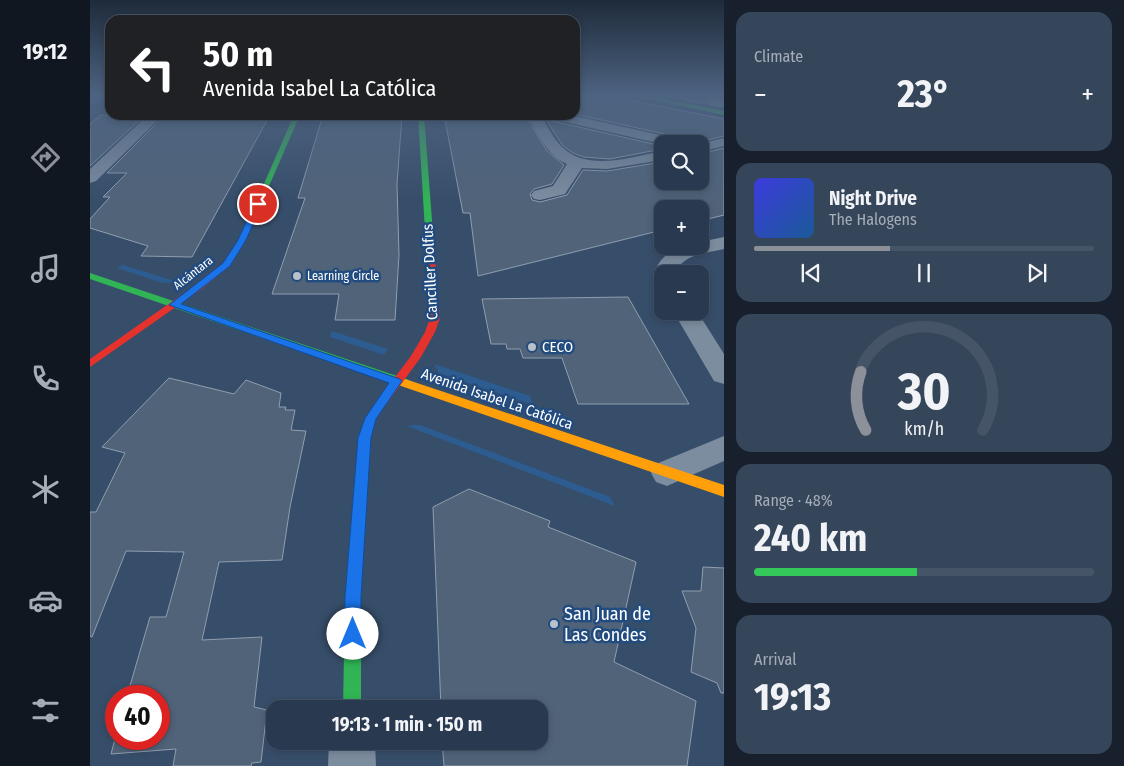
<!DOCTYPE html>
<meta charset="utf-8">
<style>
:root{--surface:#293a50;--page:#35455a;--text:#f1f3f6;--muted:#a5adb7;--line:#455467;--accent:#8c9099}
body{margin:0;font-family:"Fira Sans Condensed",sans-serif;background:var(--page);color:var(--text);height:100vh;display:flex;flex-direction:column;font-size:19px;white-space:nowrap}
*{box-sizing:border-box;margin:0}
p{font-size:16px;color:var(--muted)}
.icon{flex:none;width:28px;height:28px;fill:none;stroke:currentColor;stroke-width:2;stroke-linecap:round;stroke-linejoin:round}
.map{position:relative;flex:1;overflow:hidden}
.sheet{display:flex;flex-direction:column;gap:12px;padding:12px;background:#17202c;width:400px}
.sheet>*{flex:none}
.hud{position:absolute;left:15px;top:15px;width:475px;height:105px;border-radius:15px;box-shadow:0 2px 8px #0003,0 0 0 1px var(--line);background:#202124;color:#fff;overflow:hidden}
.fabs{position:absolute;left:564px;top:135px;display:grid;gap:10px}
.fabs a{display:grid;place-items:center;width:55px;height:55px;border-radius:10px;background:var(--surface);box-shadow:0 2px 8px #0003,0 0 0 1px var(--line);font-size:25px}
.speed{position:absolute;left:15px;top:685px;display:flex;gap:10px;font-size:25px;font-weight:700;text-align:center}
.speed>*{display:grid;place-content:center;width:65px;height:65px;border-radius:50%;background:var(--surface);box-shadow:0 2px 8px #0003,0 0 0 1px var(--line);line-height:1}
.speed .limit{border:8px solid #d22;background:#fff;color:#111}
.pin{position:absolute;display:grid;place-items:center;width:42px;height:42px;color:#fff;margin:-21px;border:2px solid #fff;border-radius:50%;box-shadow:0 1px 5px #0007}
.me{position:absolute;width:55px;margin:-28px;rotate:0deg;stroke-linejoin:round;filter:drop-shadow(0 0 4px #0008)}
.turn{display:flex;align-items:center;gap:18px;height:105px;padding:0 15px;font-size:22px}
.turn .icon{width:65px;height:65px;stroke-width:2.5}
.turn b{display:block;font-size:35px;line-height:42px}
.big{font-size:38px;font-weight:700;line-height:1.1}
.sheet .widget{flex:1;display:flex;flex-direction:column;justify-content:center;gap:8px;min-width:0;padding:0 18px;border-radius:15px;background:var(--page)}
.sheet .dial{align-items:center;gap:0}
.dial svg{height:130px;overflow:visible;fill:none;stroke:var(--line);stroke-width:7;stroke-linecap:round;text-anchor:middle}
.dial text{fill:var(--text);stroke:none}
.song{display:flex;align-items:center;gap:15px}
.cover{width:60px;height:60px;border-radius:8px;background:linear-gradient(135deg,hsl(240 70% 55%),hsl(210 70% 35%))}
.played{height:5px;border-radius:2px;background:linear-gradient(90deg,var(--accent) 40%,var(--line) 40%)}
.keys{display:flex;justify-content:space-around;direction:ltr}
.heat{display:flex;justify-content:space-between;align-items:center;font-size:28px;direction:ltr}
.charge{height:8px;border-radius:4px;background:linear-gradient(90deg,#34c759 48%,var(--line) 0)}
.trip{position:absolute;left:176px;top:700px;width:282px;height:50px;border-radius:15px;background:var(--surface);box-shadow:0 2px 8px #0003,0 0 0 1px var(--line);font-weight:700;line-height:50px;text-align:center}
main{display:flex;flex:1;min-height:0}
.tab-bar{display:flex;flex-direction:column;width:90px;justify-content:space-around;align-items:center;background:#101720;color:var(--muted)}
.tab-bar .icon{width:35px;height:35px}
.tab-bar .active{color:var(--accent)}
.tab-bar b{font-size:22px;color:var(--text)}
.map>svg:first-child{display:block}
.green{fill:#2d5c91}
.building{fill:#506379;stroke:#909eaf}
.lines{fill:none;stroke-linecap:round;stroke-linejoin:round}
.street{fill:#7d8da0;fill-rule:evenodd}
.fast{fill:#30b455;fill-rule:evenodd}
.slow{fill:#ff9f0a;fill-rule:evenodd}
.jam{fill:#e5322d;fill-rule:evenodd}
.route{fill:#1a73e8;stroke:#114b97}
.poi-dot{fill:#b9c1cb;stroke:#224c7f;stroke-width:2}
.labels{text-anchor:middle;stroke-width:5;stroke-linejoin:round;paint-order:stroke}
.far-street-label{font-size:12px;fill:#fff;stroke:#224c7f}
.far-poi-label{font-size:12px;fill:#fff;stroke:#224c7f;text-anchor:start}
.street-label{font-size:15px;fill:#fff;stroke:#224c7f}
.poi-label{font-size:15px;fill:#fff;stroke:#224c7f;text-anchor:start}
.near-poi-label{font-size:18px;fill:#fff;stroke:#224c7f;text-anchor:start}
</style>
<main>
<nav class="tab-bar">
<b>19:12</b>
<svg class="icon active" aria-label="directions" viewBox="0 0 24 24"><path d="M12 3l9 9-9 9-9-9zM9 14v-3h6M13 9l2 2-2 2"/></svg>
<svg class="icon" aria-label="music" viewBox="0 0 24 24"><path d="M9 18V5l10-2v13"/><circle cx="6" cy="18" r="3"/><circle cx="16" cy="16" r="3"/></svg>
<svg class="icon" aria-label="phone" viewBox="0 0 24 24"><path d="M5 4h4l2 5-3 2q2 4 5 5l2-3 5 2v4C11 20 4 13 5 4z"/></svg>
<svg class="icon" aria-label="climate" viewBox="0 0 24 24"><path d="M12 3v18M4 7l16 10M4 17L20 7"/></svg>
<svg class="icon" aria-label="car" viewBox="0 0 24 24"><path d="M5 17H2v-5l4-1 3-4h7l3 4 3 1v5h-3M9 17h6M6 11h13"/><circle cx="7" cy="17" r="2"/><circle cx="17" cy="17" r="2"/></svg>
<svg class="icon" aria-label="filters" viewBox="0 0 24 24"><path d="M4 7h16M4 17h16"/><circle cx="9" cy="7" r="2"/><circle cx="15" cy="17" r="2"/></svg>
</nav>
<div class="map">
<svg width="634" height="766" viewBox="0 0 634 766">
<rect width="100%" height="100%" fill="#374e6a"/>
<g class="green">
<path d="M33 265 88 282 73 283 27 268Z"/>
<path d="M242 331 298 349 294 355 240 337Z"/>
<path d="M344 364 440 396 443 405 349 373Z"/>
<path d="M322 425H330L520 497 525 506 317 426Z"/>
</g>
<g class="building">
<path d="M485 94H530L538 100 634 119V136L601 144 592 138 485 114Z"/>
<path d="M568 94H628L634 97 620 98 616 104Z"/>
<path d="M11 115H55L0 166V124Z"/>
<path d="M75 115H180L102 257 51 256 58 246 0 228V219L20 197H13L37 173H17Z"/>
<path d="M233 115H312L307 184 309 255 305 320H245L249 294H182L215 198H208Z"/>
<path d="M354 115H435L457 151 474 165 462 184 444 189 440 194 442 200 450 202 477 195 493 170 517 171 572 162V181H610V154L634 148V215L610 221V209H572V230L388 276 380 213H373Z"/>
<path d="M453 115 458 120 572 146V149L520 159 494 157 483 153 473 146Z"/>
<path d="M538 297 599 404H488L472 358H433L430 349H417L416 344H401L392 299Z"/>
<path d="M79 378 144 394 156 380 191 393 189 407H196L195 410H205L201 430 216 431 200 507 192 560 129 562 112 640 172 637 164 707 177 710 171 762 162 763 161 766H83L86 749 21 754 26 735V739H69V696H37L60 617H76L94 552 36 551 2 637 0 636V512H6L35 453 12 447Z"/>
<path d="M379 489 460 521 458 527 546 562 524 662 606 701 597 766H354L352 741H450V709H351L343 507Z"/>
<path d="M613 567 634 568V693H631L627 683 601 672 606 628 592 591H611Z"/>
</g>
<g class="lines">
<g class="street">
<path d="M624 99H634V107L620 106 618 103 620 100Z"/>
<path d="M58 115H73L6 181 0 183V169Z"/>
<path d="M437 115H451C457 126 463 138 472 147 497 172 542 157 572 151V160L517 169 492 168 475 194 450 200 444 199 441 195 444 191 463 186 477 164C457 156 447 133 437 115Z"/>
<path d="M456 115H481L592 140 599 144H572L458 118Z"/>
<path d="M634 138V146L610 152 609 144Z"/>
<path d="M634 237V249C617 253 591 254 586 274H572V280L567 279 564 274C571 252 588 246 610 246V242Z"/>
<path d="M583 311H607L634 354V384L624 381Z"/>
<path d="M634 436V461L577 486 566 482 561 473 566 464Z"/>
<path d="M239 741H285L286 766H238Z"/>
</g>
<g class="fast">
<path d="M536 94H547L634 111V115Z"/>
<path d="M204 115H210L179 186 174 187 173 186Z"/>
<path d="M328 115H334L344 247 340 249 336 247Z"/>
<path d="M0 273 319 380 321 383 319 386H311L0 279Z"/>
<path d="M278 422 282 423 284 426 280 438 271 597V709H253L255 597 268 438 274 423Z"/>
</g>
<path class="slow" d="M315 379 634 485V497L311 386 309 383Z"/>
<g class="jam">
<path d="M176 184 179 186 156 240 140 266 113 288 0 367V359L107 284 134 262 148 240 173 186Z"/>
<path d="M337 245H340L344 247 350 318 345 332 331 357 287 417 282 429H274L272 426 278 413 321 356 335 332 340 318Z"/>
</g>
</g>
<linearGradient id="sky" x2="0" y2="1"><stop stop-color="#1e2b3a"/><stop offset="0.47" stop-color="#4d6381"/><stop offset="1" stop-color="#4d6381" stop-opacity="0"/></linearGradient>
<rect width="634" height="201" fill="url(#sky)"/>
<path class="route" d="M165 203 172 204 156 240 140 266 91 304 310 379 312 381 286 419 281 438 271 597V634L269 641 263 643 257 641 254 634 255 597 268 438 275 418 299 383 79 305 133 263 148 240Z"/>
<g class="poi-dot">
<circle cx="207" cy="276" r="5"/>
<circle cx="442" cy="347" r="5"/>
<circle cx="464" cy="624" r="5"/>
</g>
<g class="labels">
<g class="far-street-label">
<text transform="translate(103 273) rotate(-38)" y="4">Alcántara</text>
</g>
<g class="far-poi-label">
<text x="217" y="280">Learning Circle</text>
</g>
<g class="street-label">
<text transform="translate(340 272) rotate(-93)" y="5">Canciller Dolfus</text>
<text transform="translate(407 399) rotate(19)" y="5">Avenida Isabel La Católica</text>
</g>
<g class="poi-label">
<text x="452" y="352">CECO</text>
</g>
<g class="near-poi-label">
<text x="474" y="620">San Juan de<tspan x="474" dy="21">Las Condes</tspan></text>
</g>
</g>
</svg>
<div class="fabs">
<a><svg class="icon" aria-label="search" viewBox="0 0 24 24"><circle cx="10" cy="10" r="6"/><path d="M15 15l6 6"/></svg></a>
<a>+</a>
<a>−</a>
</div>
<div class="speed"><div class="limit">40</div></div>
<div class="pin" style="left:168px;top:204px;background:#d93025"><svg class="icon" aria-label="arrive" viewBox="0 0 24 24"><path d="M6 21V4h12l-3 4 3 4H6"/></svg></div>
<svg class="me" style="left:263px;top:634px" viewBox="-20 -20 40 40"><circle r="19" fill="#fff"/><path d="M0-13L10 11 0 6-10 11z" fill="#1a73e8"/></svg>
<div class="trip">19:13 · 1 min · 150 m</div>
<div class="hud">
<div class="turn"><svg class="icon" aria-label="left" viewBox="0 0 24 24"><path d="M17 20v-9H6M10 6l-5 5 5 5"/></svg><div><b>50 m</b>Avenida Isabel La Católica</div></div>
</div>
</div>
<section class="sheet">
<div class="widget"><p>Climate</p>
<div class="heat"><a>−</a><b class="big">23°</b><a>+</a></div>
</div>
<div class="widget">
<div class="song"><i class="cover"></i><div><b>Night Drive</b><p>The Halogens</p></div></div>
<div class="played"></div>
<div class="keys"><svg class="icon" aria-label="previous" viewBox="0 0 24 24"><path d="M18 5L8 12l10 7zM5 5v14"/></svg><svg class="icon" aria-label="pause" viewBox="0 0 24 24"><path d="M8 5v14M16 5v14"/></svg><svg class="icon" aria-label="next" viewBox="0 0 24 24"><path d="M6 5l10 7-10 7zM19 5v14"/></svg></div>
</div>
<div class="widget dial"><svg viewBox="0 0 100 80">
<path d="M14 69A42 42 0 1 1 86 69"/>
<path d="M14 69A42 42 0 0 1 11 33" stroke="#8c9099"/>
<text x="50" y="56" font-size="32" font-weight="700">30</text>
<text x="50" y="72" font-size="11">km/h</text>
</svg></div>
<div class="widget"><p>Range · 48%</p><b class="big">240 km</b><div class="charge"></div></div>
<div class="widget"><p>Arrival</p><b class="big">19:13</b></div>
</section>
</main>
